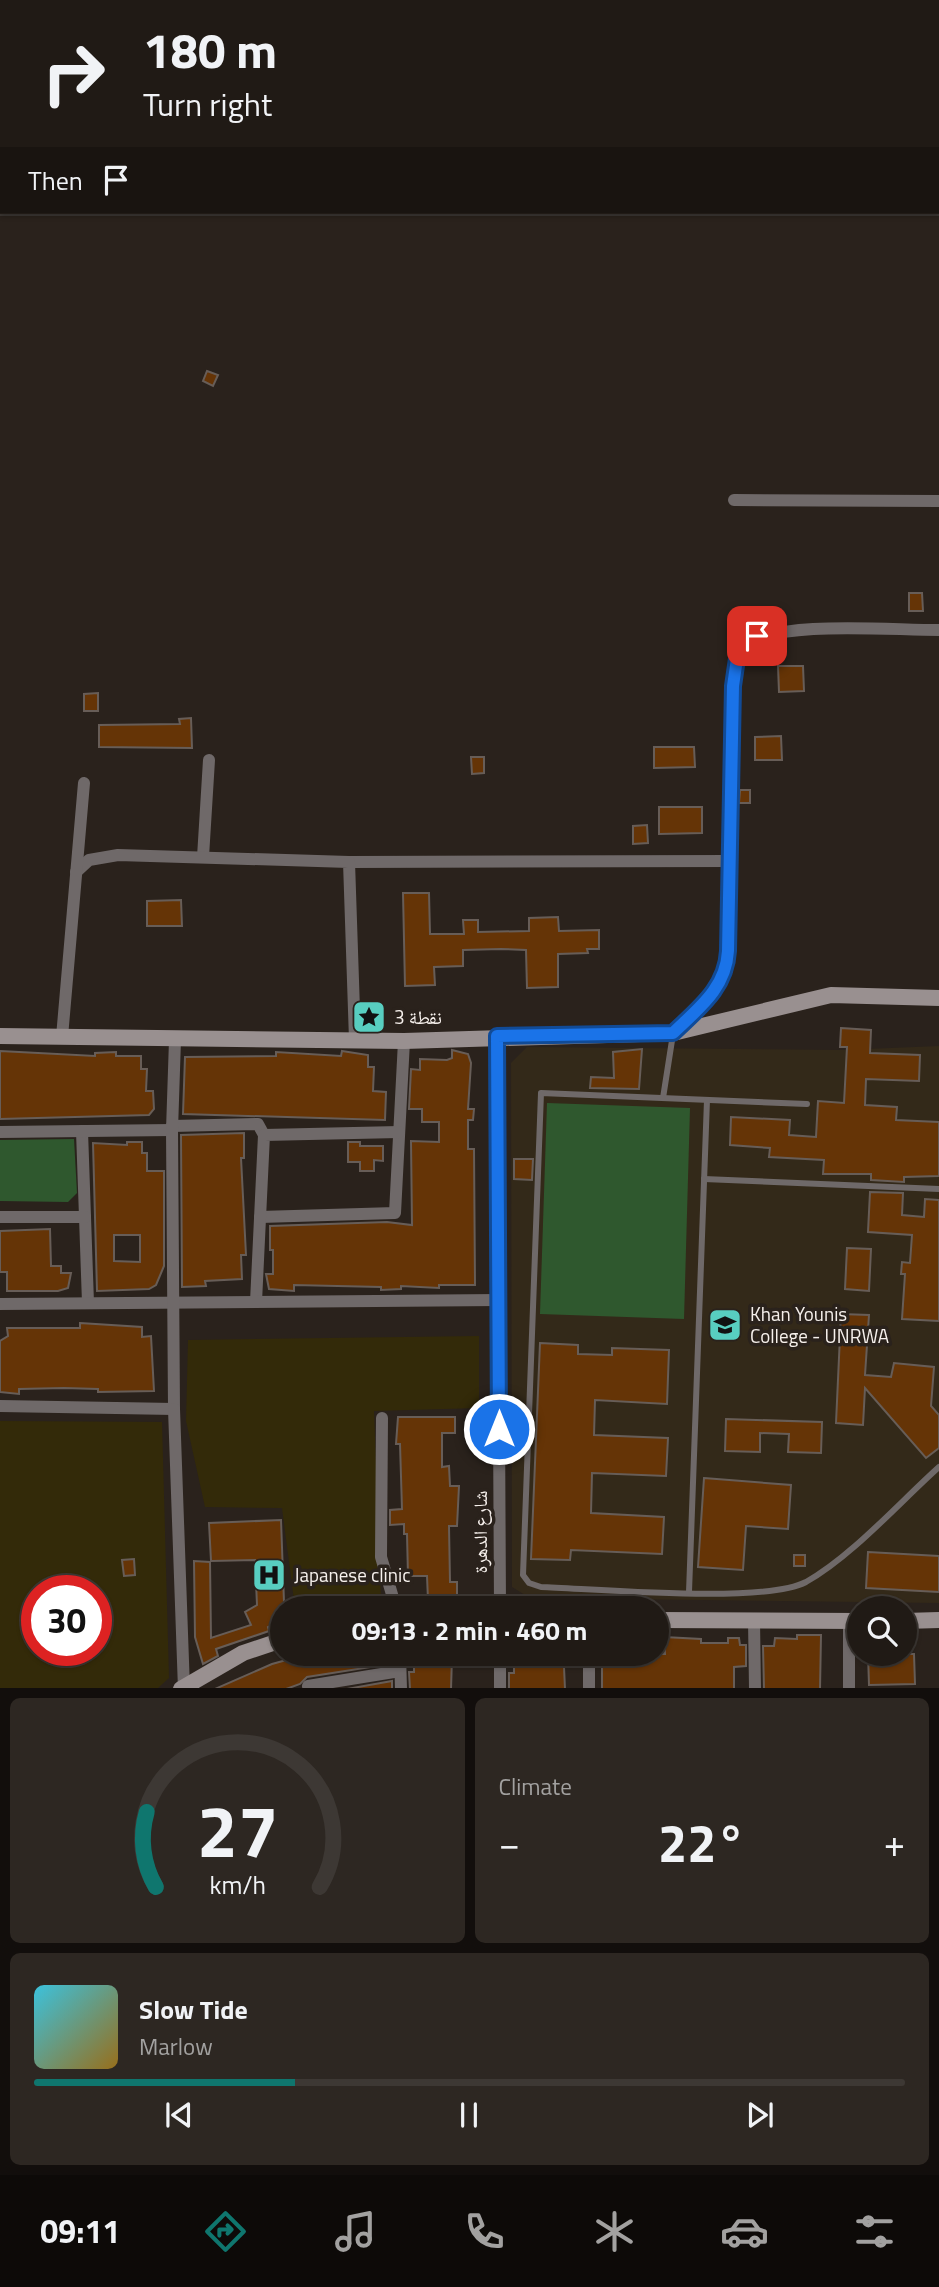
<!DOCTYPE html>
<meta charset="utf-8">
<style>
:root{--surface:#201a15;--page:#2d2722;--text:#f1f3f6;--muted:#a2a1a0;--line:#3d3834;--accent:#0f766e}
body{margin:0;font-family:"Titillium Web","Noto Naskh Arabic",sans-serif;background:var(--page);color:var(--text);height:100vh;display:flex;flex-direction:column;font-size:26px;white-space:nowrap}
*{box-sizing:border-box;margin:0}
p{font-size:23px;color:var(--muted)}
.icon{flex:none;width:38px;height:38px;fill:none;stroke:currentColor;stroke-width:2;stroke-linecap:round;stroke-linejoin:round}
.map{position:relative;height:1688px;overflow:hidden}
.side{display:flex;flex-direction:column;gap:10px;padding:10px;background:#120e0c;flex:1}
.side>*{flex:none}
.guide{position:absolute;left:0px;top:0px;width:940px;height:214px;box-shadow:0 2px 5px #0004,0 0 0 2px var(--line);background:#201a15;color:var(--text);overflow:hidden}
.fabs{position:absolute;left:847px;top:1596px;display:grid;gap:14px}
.fabs a{display:grid;place-items:center;width:70px;height:70px;border-radius:50%;background:var(--surface);box-shadow:0 2px 5px #0004,0 0 0 2px var(--line);font-size:35px}
.speed{position:absolute;left:21px;top:1575px;display:flex;gap:14px;font-size:35px;font-weight:700;text-align:center}
.speed>*{display:grid;place-content:center;width:91px;height:91px;border-radius:50%;background:var(--surface);box-shadow:0 2px 5px #0004,0 0 0 2px var(--line);line-height:1}
.speed .limit{border:10px solid #d22;background:#fff;color:#111}
.pin{position:absolute;display:grid;place-items:center;width:60px;height:60px;color:#fff;margin:-30px;border-radius:14px;box-shadow:0 4px 10px #0006}
.me{position:absolute;width:77px;margin:-38px;rotate:0deg;stroke-linejoin:round;filter:drop-shadow(0 0 5px #0008)}
.turn{display:flex;align-items:center;gap:24px;height:147px;padding:0 28px;font-size:32px}
.turn .icon{width:91px;height:91px;stroke-width:2.5}
.turn b{display:block;font-size:49px;line-height:60px}
.then{display:flex;align-items:center;height:66px;padding:0 28px;background:#0003;gap:14px;font-size:26px}
.big{font-size:52px;font-weight:700;line-height:1.1}
.side .tile{flex:1;display:flex;flex-direction:column;justify-content:center;gap:10px;min-width:0;padding:0 24px;border-radius:10px;background:var(--page)}
.side .dial{align-items:center;gap:0}
.dial svg{height:182px;overflow:visible;fill:none;stroke:var(--line);stroke-width:7;stroke-linecap:round;text-anchor:middle}
.dial text{fill:var(--text);stroke:none}
.song{display:flex;align-items:center;gap:21px}
.cover{width:84px;height:84px;border-radius:10px;background:linear-gradient(135deg,hsl(190 70% 55%),hsl(40 70% 35%))}
.played{height:7px;border-radius:4px;background:linear-gradient(90deg,var(--accent) 30%,var(--line) 30%)}
.keys{display:flex;justify-content:space-around;direction:ltr}
.heat{display:flex;justify-content:space-between;align-items:center;font-size:38px;direction:ltr}
.side .tiles{flex:1;display:grid;gap:10px;grid-template-columns:1fr 1fr}
.tile:last-child{grid-column:span 2}
.trip{position:absolute;left:270px;top:1596px;width:399px;height:70px;border-radius:35px;background:var(--surface);box-shadow:0 2px 5px #0004,0 0 0 2px var(--line);font-weight:700;line-height:70px;text-align:center}
.tabs{display:flex;height:112px;justify-content:space-around;align-items:center;background:#0d0a08;color:var(--muted)}
.tabs .icon{width:49px;height:49px}
.tabs .current{color:var(--accent)}
.tabs b{font-size:32px;color:var(--text)}
.map>svg:first-child{display:block}
.education{fill:#332919}
.green{fill:#2f582e}
.sand{fill:#332a09;fill-rule:evenodd}
.building{fill:#653406;stroke:#675d57;stroke-width:2;fill-rule:evenodd}
.lines{fill:none;stroke-linecap:round;stroke-linejoin:round}
.lane{stroke:#6f6969;stroke-width:6}
.street{stroke:#6f6969;stroke-width:12}
.secondary{stroke:#999090;stroke-width:16}
.route-casing{stroke:#114b97;stroke-width:18}
.route{stroke:#1a73e8;stroke-width:12}
.labels{text-anchor:middle;stroke-width:7;stroke-linejoin:round;paint-order:stroke}
.poi-label{font-size:19px;fill:#f6f0ec;stroke:#2a221c;text-anchor:start}
.street-label{font-size:19px;fill:#f6f0ec;stroke:#2a221c}
</style>
<div class="map">
<svg width="939" height="1689" viewBox="0 0 939 1689">
<rect width="100%" height="100%" fill="#2a221c"/>
<path class="education" d="M939 1046V1603L530 1598 512 1587 511 1063 527 1047 843 1050Z"/>
<g class="green">
<path d="M547 1103 690 1108 684 1319 540 1314Z"/>
<path d="M74 1139 77 1193 68 1202 0 1201V1140Z"/>
</g>
<g class="sand">
<path d="M479 1336V1408L374 1411 381 1598 295 1608 282 1508 205 1507 186 1421 188 1340Z"/>
<path d="M0 1421 162 1422 169 1678 158 1688 0 1689ZM37 1591H96V1650H37Z"/>
</g>
<g class="building">
<path d="M207 371 218 375 213 386 203 381Z"/>
<path d="M909 593H922L923 611H909Z"/>
<path d="M778 666H803L804 691 779 692Z"/>
<path d="M98 693V711H84V694Z"/>
<path d="M191 718 192 748 99 747V725L180 724 179 719Z"/>
<path d="M781 736 782 760H755V737Z"/>
<path d="M654 747H694L695 767 654 768Z"/>
<path d="M471 757H484V773L472 774Z"/>
<path d="M740 790H750V803H739Z"/>
<path d="M659 807H702V833L659 834Z"/>
<path d="M647 825 648 843 633 844V826Z"/>
<path d="M403 893H429L430 934H464L463 920H478V932L529 931V918L558 917 559 931 599 930V949H587L588 953 558 954V987L527 988 526 950 501 949 463 950V966L434 967 435 985 405 986Z"/>
<path d="M181 900 182 926H147V901Z"/>
<path d="M841 1028 871 1030 870 1053 920 1055 919 1081 866 1079 865 1105 897 1107 896 1120 939 1122V1176L904 1177V1182L871 1180V1174H823L824 1160 769 1157 770 1148 730 1145 731 1117 790 1120 789 1135 816 1137 818 1101 844 1103 847 1047H840Z"/>
<path d="M642 1049 639 1089 590 1088 591 1077 614 1078 613 1052Z"/>
<path d="M452 1050 468 1054 471 1063 468 1109H474L473 1120H468V1149H474L475 1285H439V1288L401 1286V1289L381 1290V1287L294 1285V1291L269 1289 266 1274H273V1250H270V1226L387 1222 412 1225 411 1141 439 1142V1122H422V1109H409L411 1069 420 1070V1059L447 1060 452 1058Z"/>
<path d="M0 1051 95 1056V1053L116 1052V1056H141V1069H147L146 1091H153L154 1109 149 1115 0 1119Z"/>
<path d="M342 1051 368 1055V1067H374L373 1091 386 1092 385 1120 183 1114 185 1057 276 1056V1052L341 1056Z"/>
<path d="M244 1133V1158H241L246 1255H241L242 1279 205 1281 206 1286 182 1287 181 1135Z"/>
<path d="M127 1142H142V1153H147V1171H164V1266L156 1285 149 1289 97 1291 93 1143 127 1145ZM114 1235H140V1262L114 1261Z"/>
<path d="M348 1142H360V1146H383V1161L374 1160V1171H360V1162H348Z"/>
<path d="M514 1159H533L532 1180 514 1179Z"/>
<path d="M870 1192 903 1193 902 1215 924 1217 925 1199 939 1200V1321L902 1319 905 1274H901L902 1262 910 1263 912 1235 868 1232Z"/>
<path d="M50 1229 51 1266H61V1273H71L68 1288 58 1291H7V1272H0V1231Z"/>
<path d="M847 1248 871 1249 869 1291 845 1289Z"/>
<path d="M841 1314 869 1315 865 1375 891 1377 894 1363 934 1367 931 1406 939 1415V1448L926 1458 865 1388 863 1425 836 1423Z"/>
<path d="M80 1323 142 1327V1337L151 1336 154 1391 98 1392V1389L64 1388 19 1389V1394L0 1392V1341L8 1336 7 1328H80Z"/>
<path d="M540 1343 578 1345V1354L612 1355V1348L669 1350 667 1404 595 1400 594 1435 668 1438 666 1476 592 1473 591 1513 664 1517 662 1554 571 1550 570 1560 531 1559Z"/>
<path d="M398 1417H455V1433H442V1467L449 1466 450 1486H459L457 1526H449L450 1582H457V1600H428L427 1576H408L407 1534H404V1524L390 1525V1510L402 1509 400 1444H396Z"/>
<path d="M726 1419 822 1422 821 1453 788 1452 789 1434 760 1433V1452L725 1451Z"/>
<path d="M704 1478 791 1485 788 1529 746 1526 743 1570 698 1567Z"/>
<path d="M281 1520 284 1602 282 1621 268 1627 269 1631 216 1649 218 1656 203 1664 195 1637 194 1561 210 1562 211 1638 251 1625 245 1612 257 1605 255 1560 211 1561 209 1523Z"/>
<path d="M868 1552 939 1556V1592L866 1588Z"/>
<rect x="794" y="1555" width="11" height="11"/>
<path d="M134 1559 135 1575 124 1576 122 1560Z"/>
<path d="M797 1635H821L820 1689H764L763 1646H774L775 1638 797 1639Z"/>
<path d="M664 1637 701 1639V1643H728V1638H739L740 1645H746V1666L734 1667V1689H602V1654H665Z"/>
<path d="M308 1654H381L388 1655 390 1664 307 1677 300 1684 286 1689H215L272 1664Z"/>
<path d="M414 1654 452 1657 451 1689H410L409 1672H414Z"/>
<path d="M514 1654H576V1667H564L565 1689H509V1673H514Z"/>
<path d="M868 1654H914L915 1684 869 1685Z"/>
<path d="M392 1681V1689H347Z"/>
</g>
<g class="lines">
<g class="lane">
<path d="M663 1098 673 1034"/>
<path d="M807 1104 541 1093 523 1575 529 1583 541 1587C597 1589 764 1604 806 1582 851 1557 900 1502 939 1467"/>
<path d="M704 1179 939 1189"/>
<path d="M689 1592 707 1100"/>
</g>
<g class="street">
<path d="M90 2 91 0"/>
<path d="M0 190 2 189"/>
<path d="M734 500 939 501"/>
<path d="M203 857 209 760"/>
<path d="M349 862 731 861"/>
<path d="M76 872 89 860 118 855 349 862 355 1040"/>
<path d="M673 1032 714 994 727 970 733 686 739 645C786 620 884 630 939 630"/>
<path d="M497 1036 500 1608"/>
<path d="M62 1037 84 783"/>
<path d="M172 1126 258 1124 264 1135"/>
<path d="M82 1131 88 1303"/>
<path d="M0 1132 172 1130"/>
<path d="M0 1217H85"/>
<path d="M260 1217 395 1213 404 1041"/>
<path d="M256 1302 264 1135 399 1132"/>
<path d="M0 1304 499 1300"/>
<path d="M0 1406 174 1409 172 1130 175 1040"/>
<path d="M174 1409 184 1689"/>
<path d="M382 1418 381 1557 396 1608"/>
<path d="M754 1620 755 1689"/>
<path d="M400 1654 401 1689"/>
<path d="M589 1654V1689"/>
<path d="M308 1686 400 1671"/>
<path d="M500 1689V1654"/>
<path d="M849 1689V1621"/>
</g>
<g class="secondary">
<path d="M0 1036 404 1041 673 1033 831 995 939 998"/>
<path d="M656 1620 859 1621"/>
<path d="M905 1621 939 1620"/>
<path d="M181 1689 243 1653 282 1640"/>
</g>
</g>
<g class="lines">
<defs>
<path id="route" d="M499 1429 497 1036 673 1033C699 1008 726 988 728 951L733 686 739 645 757 636"/>
</defs>
<use href="#route" class="route-casing"/>
<use href="#route" class="route"/>
</g>
<defs>
<symbol id="sight-square" viewBox="-11 -11 22 22"><rect x="-9" y="-9" width="18" height="18" rx="4" fill="#58cec0" stroke="#2a221c"/><path d="M0-6L1.8-2.2L6-1.7L2.9 1.2L3.7 5.4L0 3.3L-3.7 5.4L-2.9 1.2L-6-1.7L-1.8-2.2Z" fill="#111"/></symbol>
<symbol id="university-square" viewBox="-11 -11 22 22"><rect x="-9" y="-9" width="18" height="18" rx="4" fill="#58cec0" stroke="#2a221c"/><path d="M0-5L7-2L0 1L-7-2ZM-4 1L0 2.5L4 1V4Q0 6-4 4Z" fill="#111"/></symbol>
<symbol id="hospital-square" viewBox="-11 -11 22 22"><rect x="-9" y="-9" width="18" height="18" rx="4" fill="#58cec0" stroke="#2a221c"/><path d="M-5-5h3v3.5h4V-5h3V5h-3V1.5h-4V5h-3Z" fill="#111"/></symbol>
</defs>
<g fill-rule="evenodd">
<use href="#sight-square" x="350" y="998" width="38" height="38"/>
<use href="#university-square" x="706" y="1306" width="38" height="38"/>
<use href="#hospital-square" x="250" y="1556" width="38" height="38"/>
</g>
<g class="labels">
<g class="poi-label">
<text x="394" y="1024">نقطة 3</text>
<text x="750" y="1321">Khan Younis<tspan x="750" dy="22">College - UNRWA</tspan></text>
<text x="294" y="1582">Japanese clinic</text>
</g>
<g class="street-label">
<text transform="translate(480 1532) rotate(-90)" y="7">شارع الدهرة</text>
</g>
</g>
</svg>
<div class="fabs">
<a><svg class="icon" aria-label="search" viewBox="0 0 24 24"><circle cx="10" cy="10" r="6"/><path d="M15 15l6 6"/></svg></a>
</div>
<div class="speed"><div class="limit">30</div></div>
<div class="pin" style="left:757px;top:636px;background:#d93025"><svg class="icon" aria-label="arrive" viewBox="0 0 24 24"><path d="M6 21V4h12l-3 4 3 4H6"/></svg></div>
<svg class="me" style="left:499px;top:1429px" viewBox="-20 -20 40 40"><circle r="17" fill="#1a73e8" stroke="#fff" stroke-width="3"/><path d="M0-11L8 9 0 5-8 9z" fill="#fff"/></svg>
<div class="trip">09:13 · 2 min · 460 m</div>
<div class="guide">
<div class="turn"><svg class="icon" aria-label="right" viewBox="0 0 24 24"><path d="M7 20v-9h11M14 6l5 5-5 5"/></svg><div><b>180 m</b>Turn right</div></div>
<div class="then">Then<svg class="icon" aria-label="arrive" viewBox="0 0 24 24"><path d="M6 21V4h12l-3 4 3 4H6"/></svg></div>
</div>
</div>
<section class="side">
<div class="tiles">
<div class="tile dial"><svg viewBox="0 0 100 80">
<path d="M14 69A42 42 0 1 1 86 69"/>
<path d="M14 69A42 42 0 0 1 10 36" stroke="#0f766e"/>
<text x="50" y="56" font-size="32" font-weight="700">27</text>
<text x="50" y="72" font-size="11">km/h</text>
</svg></div>
<div class="tile"><p>Climate</p>
<div class="heat"><a>−</a><b class="big">22°</b><a>+</a></div>
</div>
<div class="tile">
<div class="song"><i class="cover"></i><div><b>Slow Tide</b><p>Marlow</p></div></div>
<div class="played"></div>
<div class="keys"><svg class="icon" aria-label="previous" viewBox="0 0 24 24"><path d="M18 5L8 12l10 7zM5 5v14"/></svg><svg class="icon" aria-label="pause" viewBox="0 0 24 24"><path d="M8 5v14M16 5v14"/></svg><svg class="icon" aria-label="next" viewBox="0 0 24 24"><path d="M6 5l10 7-10 7zM19 5v14"/></svg></div>
</div>
</div>
</section>
<nav class="tabs">
<b>09:11</b>
<svg class="icon current" aria-label="directions" viewBox="0 0 24 24"><path d="M12 3l9 9-9 9-9-9zM9 14v-3h6M13 9l2 2-2 2"/></svg>
<svg class="icon" aria-label="music" viewBox="0 0 24 24"><path d="M9 18V5l10-2v13"/><circle cx="6" cy="18" r="3"/><circle cx="16" cy="16" r="3"/></svg>
<svg class="icon" aria-label="phone" viewBox="0 0 24 24"><path d="M5 4h4l2 5-3 2q2 4 5 5l2-3 5 2v4C11 20 4 13 5 4z"/></svg>
<svg class="icon" aria-label="climate" viewBox="0 0 24 24"><path d="M12 3v18M4 7l16 10M4 17L20 7"/></svg>
<svg class="icon" aria-label="car" viewBox="0 0 24 24"><path d="M5 17H2v-5l4-1 3-4h7l3 4 3 1v5h-3M9 17h6M6 11h13"/><circle cx="7" cy="17" r="2"/><circle cx="17" cy="17" r="2"/></svg>
<svg class="icon" aria-label="filters" viewBox="0 0 24 24"><path d="M4 7h16M4 17h16"/><circle cx="9" cy="7" r="2"/><circle cx="15" cy="17" r="2"/></svg>
</nav>
